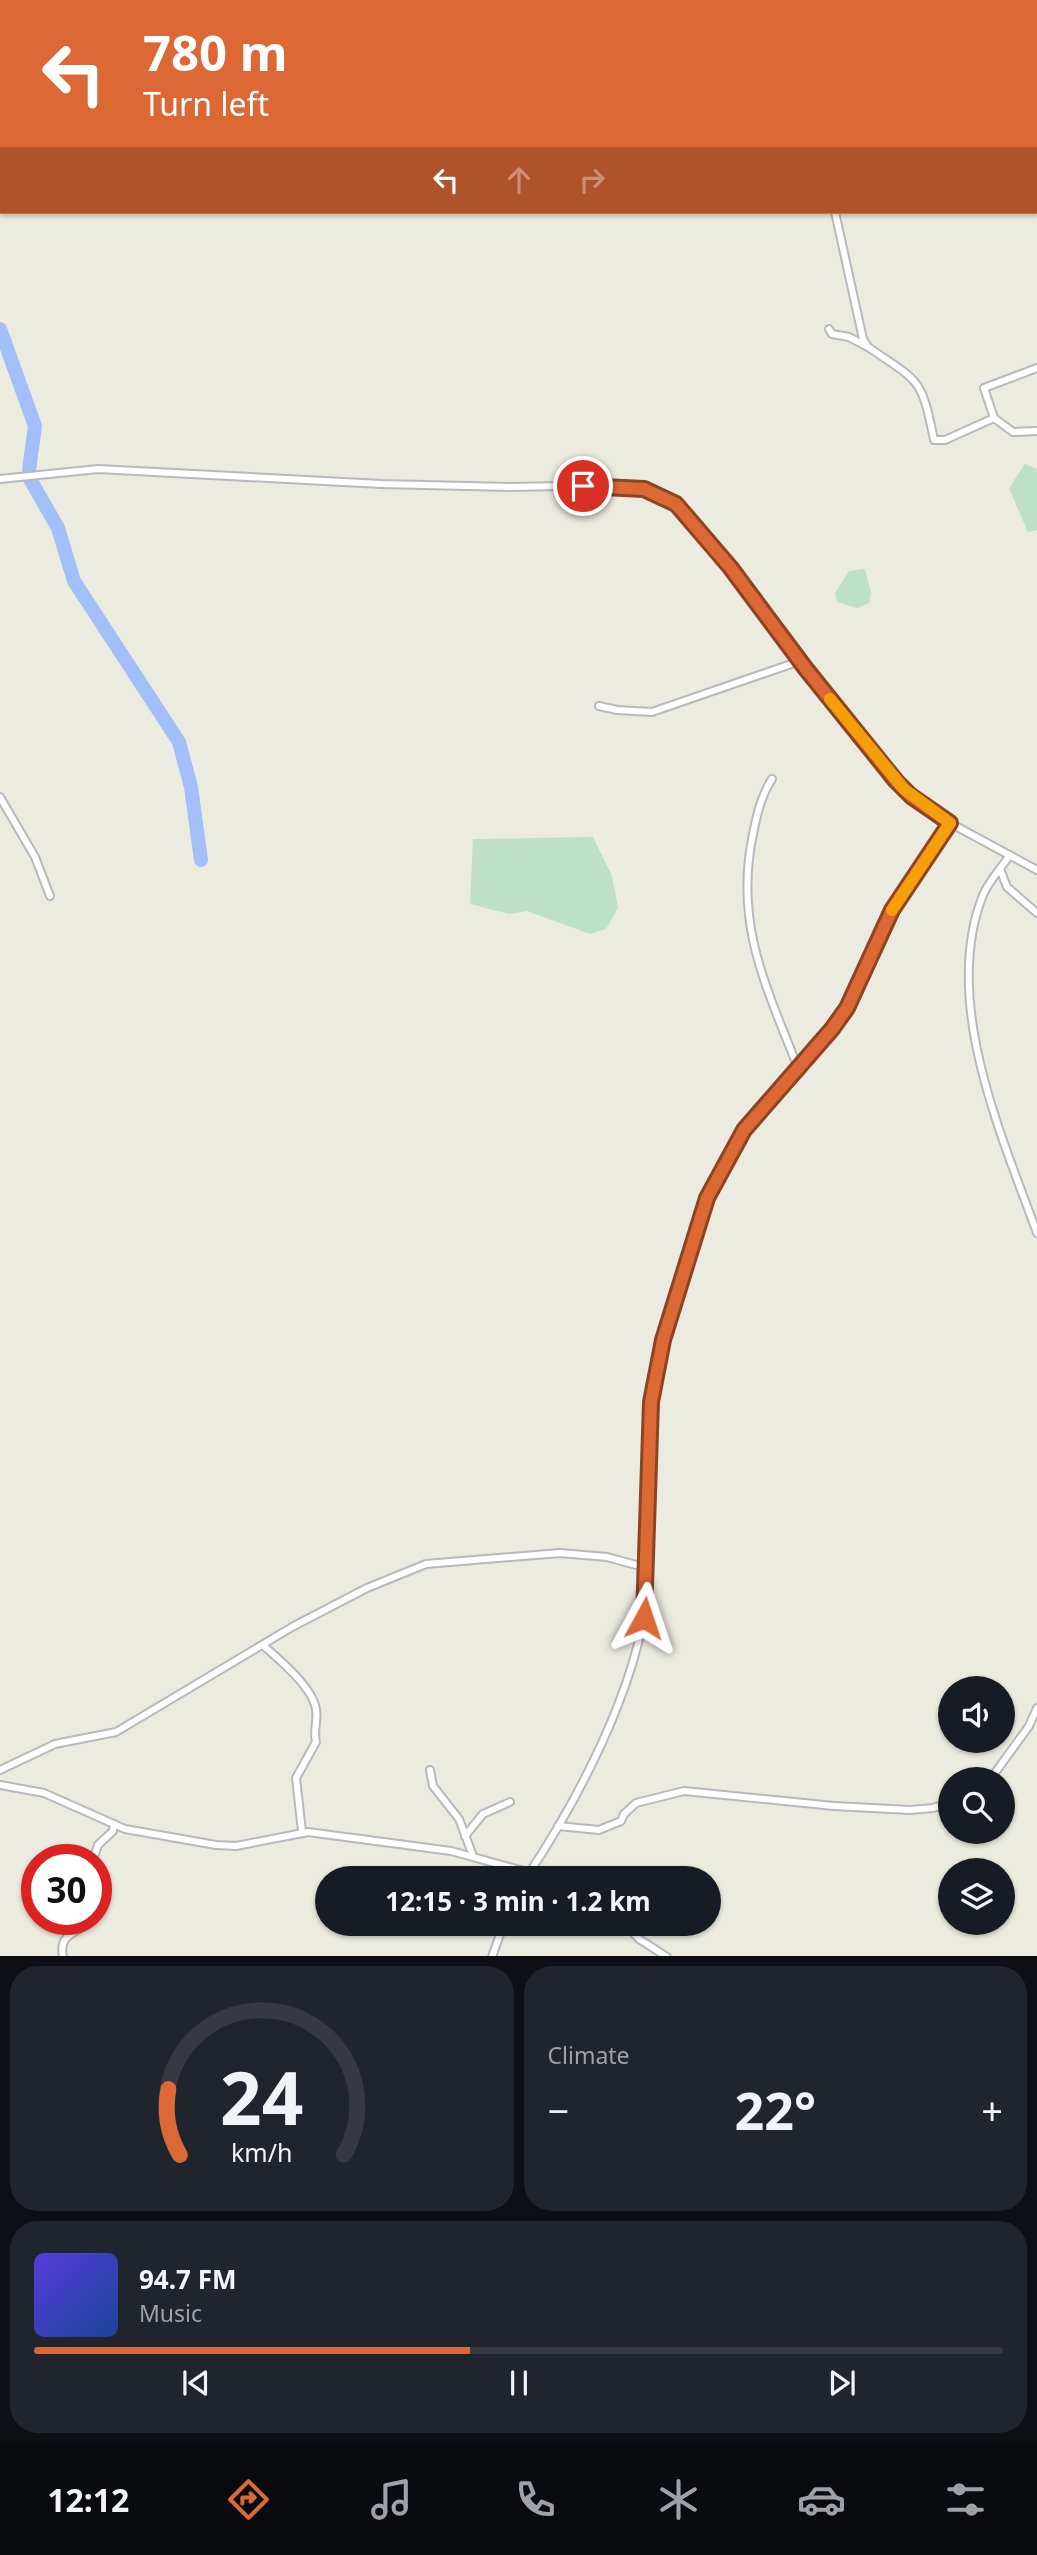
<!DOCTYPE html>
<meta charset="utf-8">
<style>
:root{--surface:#171b24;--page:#20242c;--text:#f1f3f6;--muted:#9ea1a6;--line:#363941;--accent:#db6835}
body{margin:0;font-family:"Noto Sans",sans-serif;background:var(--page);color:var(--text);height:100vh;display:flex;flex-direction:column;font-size:26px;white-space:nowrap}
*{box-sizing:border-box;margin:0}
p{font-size:23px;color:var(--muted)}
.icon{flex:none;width:38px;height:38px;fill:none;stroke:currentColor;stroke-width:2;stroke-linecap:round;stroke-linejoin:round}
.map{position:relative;height:1956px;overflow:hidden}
.panel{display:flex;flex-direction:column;gap:10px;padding:10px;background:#0d0f14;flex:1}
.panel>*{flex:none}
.banner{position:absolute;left:0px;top:0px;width:1038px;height:214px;box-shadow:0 2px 5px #0004;background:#db6835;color:#fff;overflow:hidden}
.controls{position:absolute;left:938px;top:1676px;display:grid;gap:14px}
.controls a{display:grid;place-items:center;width:77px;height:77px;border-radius:50%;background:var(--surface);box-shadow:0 2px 5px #0004;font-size:35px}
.speed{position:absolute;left:21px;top:1844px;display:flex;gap:14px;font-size:35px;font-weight:700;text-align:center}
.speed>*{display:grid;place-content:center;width:91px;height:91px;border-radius:50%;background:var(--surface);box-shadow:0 2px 5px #0004;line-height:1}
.speed .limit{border:10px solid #d22;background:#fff;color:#111}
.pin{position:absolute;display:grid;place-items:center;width:60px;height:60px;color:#fff;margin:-30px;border:4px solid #fff;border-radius:50%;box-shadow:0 2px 7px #0007}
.me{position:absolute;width:77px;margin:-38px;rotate:5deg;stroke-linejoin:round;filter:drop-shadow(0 0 5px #0008)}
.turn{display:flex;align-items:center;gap:24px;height:147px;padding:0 28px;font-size:32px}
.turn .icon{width:91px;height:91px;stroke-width:2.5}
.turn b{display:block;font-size:49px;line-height:60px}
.lanes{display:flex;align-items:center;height:66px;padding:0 28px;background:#0003;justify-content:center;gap:35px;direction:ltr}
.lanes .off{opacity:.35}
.big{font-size:52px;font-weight:700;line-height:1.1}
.panel .tile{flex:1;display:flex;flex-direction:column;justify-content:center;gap:10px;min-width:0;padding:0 24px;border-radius:28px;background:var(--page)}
.panel .dial{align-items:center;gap:0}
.dial svg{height:182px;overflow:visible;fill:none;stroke:var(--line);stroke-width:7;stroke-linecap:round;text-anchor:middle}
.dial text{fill:var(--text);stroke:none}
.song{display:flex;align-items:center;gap:21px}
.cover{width:84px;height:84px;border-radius:10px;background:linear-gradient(135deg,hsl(250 70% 55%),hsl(220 70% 35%))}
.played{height:7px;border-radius:4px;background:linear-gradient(90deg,var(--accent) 45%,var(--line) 45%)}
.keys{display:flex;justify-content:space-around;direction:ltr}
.heat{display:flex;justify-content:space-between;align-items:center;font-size:38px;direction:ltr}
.panel .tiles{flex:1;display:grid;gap:10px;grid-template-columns:1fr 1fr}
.tile:last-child{grid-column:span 2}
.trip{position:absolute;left:315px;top:1866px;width:406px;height:70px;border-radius:35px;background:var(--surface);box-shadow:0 2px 5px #0004;font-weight:700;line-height:70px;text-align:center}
.dock{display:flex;height:112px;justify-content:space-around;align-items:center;background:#090b0e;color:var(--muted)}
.dock .icon{width:49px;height:49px}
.dock .active{color:var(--accent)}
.dock b{font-size:32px;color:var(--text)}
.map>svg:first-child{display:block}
.green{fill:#bee1c6}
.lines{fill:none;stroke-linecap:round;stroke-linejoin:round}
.river{stroke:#a3bff8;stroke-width:14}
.street-casing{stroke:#b8b8be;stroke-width:10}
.street{stroke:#fff;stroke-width:6}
.route-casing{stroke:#8e4422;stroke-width:18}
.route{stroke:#db6835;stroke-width:12}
.slow{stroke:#f59e0b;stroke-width:12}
</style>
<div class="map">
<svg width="1037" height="1957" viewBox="0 0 1037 1957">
<rect width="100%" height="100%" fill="#ebebe0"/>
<g class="green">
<path d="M1025 464 1037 469V530L1028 532 1009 488Z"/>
<path d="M865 569 871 593 869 603 857 608 837 602 835 593 849 571Z"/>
<path d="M593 837 612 876 618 908 606 929 590 934 527 911 509 914 470 904 473 839Z"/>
</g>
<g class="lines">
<g class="river">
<path d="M0 35 2 34"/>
<path d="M0 329 35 426 29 470"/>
<path d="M30 479 58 528 74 581 179 742 191 787 201 860"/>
</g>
<defs>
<g id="street">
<path d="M807 0 808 2"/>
<path d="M835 212 863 339 868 347C920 383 921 376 934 440H945L994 418 1013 432 1037 431"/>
<path d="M829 329 832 334 849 337 868 347"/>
<path d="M994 418 984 388 1037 368"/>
<path d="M0 479 98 469 381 484 511 487 607 485 656 493 668 498 686 514 806 669 904 789 950 823 1037 870"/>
<path d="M599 706 617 710 652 712 800 661"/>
<path d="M772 779C761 796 757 814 753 834 734 924 766 986 798 1068"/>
<path d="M0 797 35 857 50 896"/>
<path d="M1010 855C1001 868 989 881 983 895 941 1000 1001 1134 1037 1233"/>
<path d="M1000 869 1007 887 1037 913"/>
<path d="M264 1646C281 1661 312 1687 316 1709 318 1721 313 1731 316 1742L296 1778 302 1831"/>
<path d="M0 1770 55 1744 116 1732 292 1627 367 1588 426 1564 560 1553 607 1557 647 1568"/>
<path d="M430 1770 433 1786 459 1819 473 1856"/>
<path d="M990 1780 1029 1726 1037 1708"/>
<path d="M0 1785 44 1793 125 1829 216 1845 236 1846 308 1832 451 1851 549 1878"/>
<path d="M558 1826 599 1830 621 1821 624 1814 636 1803 684 1791 834 1806 910 1810 933 1808 950 1803"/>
<path d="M465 1836 483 1814 510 1802"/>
<path d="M93 1860 98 1845 113 1831 114 1824"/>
<path d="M526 1878C578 1800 636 1690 647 1596V1446L651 1402 662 1340 707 1198 745 1130 832 1029 847 1008 892 910 950 823"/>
<path d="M624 1923 639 1939 667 1957"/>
<path d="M63 1957C60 1940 66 1937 79 1929L81 1920"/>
<path d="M492 1957 504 1923"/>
</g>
</defs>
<use href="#street" class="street-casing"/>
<use href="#street" class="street"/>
</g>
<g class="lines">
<defs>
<path id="route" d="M583 486 644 489 676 504 730 567 806 669 896 781 911 796 950 823 892 910 847 1008 832 1029 744 1130 707 1198 663 1340 651 1402 644 1618"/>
</defs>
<use href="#route" class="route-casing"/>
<use href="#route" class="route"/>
<path class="slow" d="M830 699 904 789 950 823 892 910"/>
</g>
</svg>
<div class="controls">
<a><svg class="icon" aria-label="sound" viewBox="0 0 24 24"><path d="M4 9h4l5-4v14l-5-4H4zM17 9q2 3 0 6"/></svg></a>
<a><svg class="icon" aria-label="search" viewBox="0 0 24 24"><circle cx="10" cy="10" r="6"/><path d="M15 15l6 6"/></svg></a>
<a><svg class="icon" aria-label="layers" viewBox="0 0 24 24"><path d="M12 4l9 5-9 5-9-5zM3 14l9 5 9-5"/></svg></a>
</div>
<div class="speed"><div class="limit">30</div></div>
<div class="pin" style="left:583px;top:486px;background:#d93025"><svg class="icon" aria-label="arrive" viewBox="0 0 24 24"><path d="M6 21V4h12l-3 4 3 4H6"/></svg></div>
<svg class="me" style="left:644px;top:1618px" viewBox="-20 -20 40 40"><path d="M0-17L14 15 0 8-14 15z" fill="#db6835" stroke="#fff" stroke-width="4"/></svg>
<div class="trip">12:15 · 3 min · 1.2 km</div>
<div class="banner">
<div class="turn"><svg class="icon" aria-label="left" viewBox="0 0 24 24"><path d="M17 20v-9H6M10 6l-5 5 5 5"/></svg><div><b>780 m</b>Turn left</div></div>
<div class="lanes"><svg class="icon" aria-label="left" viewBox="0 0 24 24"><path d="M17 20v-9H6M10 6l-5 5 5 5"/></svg><svg class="icon off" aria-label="ahead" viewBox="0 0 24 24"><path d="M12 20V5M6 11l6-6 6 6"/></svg><svg class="icon off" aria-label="right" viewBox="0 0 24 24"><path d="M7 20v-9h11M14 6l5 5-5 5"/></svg></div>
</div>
</div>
<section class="panel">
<div class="tiles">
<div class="tile dial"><svg viewBox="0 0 100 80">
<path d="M14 69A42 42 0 1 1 86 69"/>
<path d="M14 69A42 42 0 0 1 9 40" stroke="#db6835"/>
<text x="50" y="56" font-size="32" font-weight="700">24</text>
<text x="50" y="72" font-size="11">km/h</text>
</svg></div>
<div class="tile"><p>Climate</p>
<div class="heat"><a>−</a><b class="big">22°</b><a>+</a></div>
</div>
<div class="tile">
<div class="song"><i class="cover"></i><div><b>94.7 FM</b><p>Music</p></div></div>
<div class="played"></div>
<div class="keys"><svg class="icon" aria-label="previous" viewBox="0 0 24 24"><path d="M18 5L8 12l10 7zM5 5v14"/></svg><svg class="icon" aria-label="pause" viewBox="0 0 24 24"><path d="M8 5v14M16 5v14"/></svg><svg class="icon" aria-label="next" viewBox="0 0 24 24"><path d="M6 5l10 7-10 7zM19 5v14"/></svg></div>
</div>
</div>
</section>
<nav class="dock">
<b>12:12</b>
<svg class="icon active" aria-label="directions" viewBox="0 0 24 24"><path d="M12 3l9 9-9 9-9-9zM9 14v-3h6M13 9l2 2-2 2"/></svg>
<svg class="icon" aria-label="music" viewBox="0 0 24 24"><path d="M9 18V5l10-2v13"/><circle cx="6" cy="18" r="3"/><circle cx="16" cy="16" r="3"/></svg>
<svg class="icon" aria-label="phone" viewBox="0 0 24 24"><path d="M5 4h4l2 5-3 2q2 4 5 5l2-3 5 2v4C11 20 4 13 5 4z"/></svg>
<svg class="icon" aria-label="climate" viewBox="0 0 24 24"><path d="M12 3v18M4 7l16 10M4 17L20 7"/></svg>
<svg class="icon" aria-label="car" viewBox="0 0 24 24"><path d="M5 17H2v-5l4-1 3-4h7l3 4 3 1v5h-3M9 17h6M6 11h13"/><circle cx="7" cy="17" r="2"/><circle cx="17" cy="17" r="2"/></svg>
<svg class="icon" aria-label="filters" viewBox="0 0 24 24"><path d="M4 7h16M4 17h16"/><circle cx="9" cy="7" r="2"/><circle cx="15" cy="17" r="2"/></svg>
</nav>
